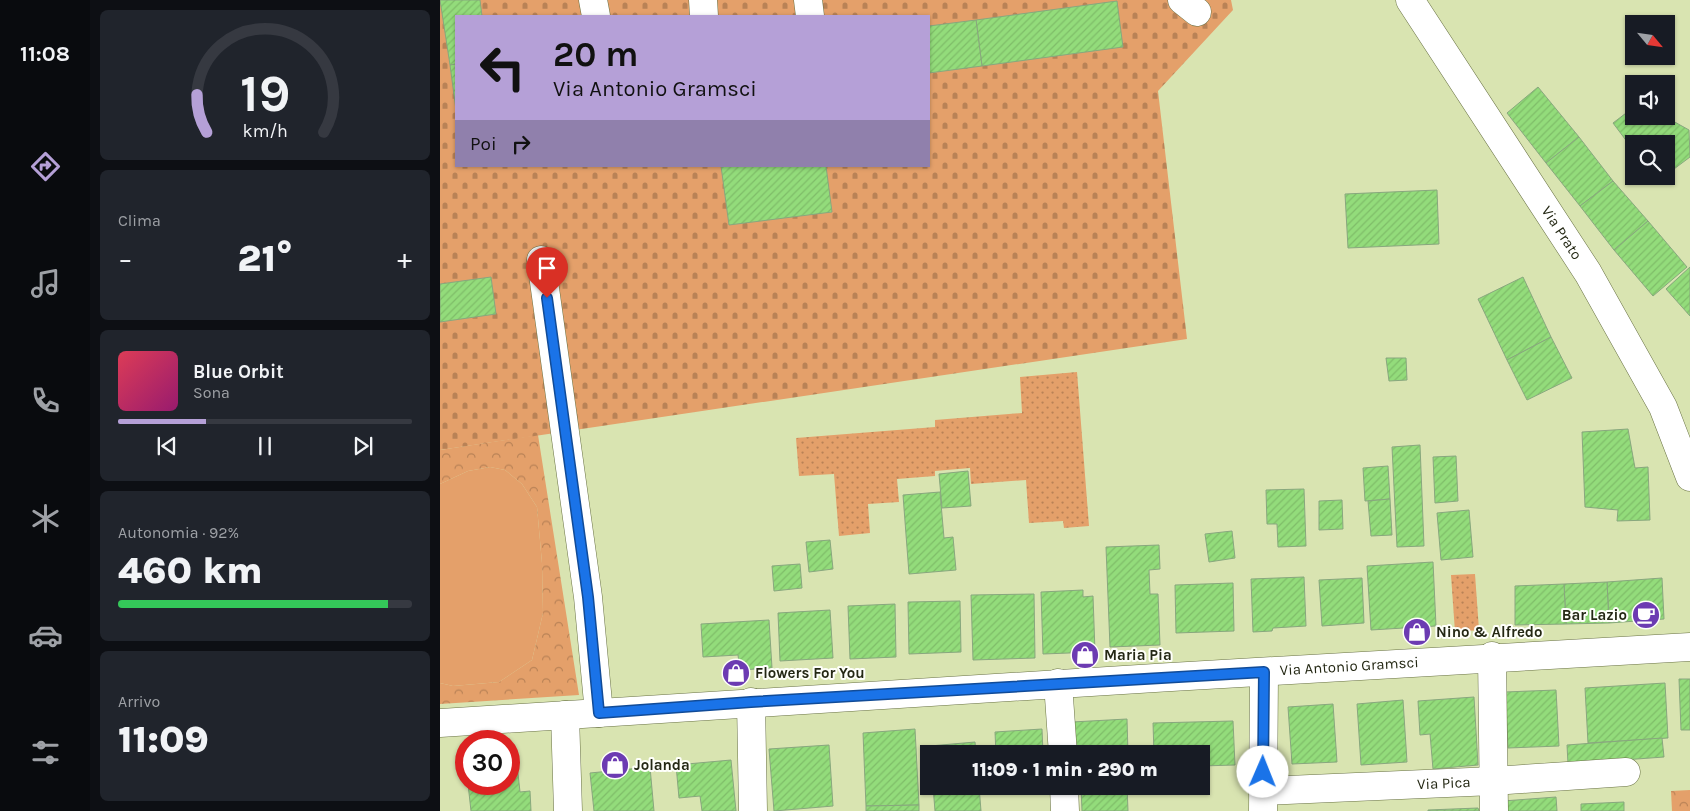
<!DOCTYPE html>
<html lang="it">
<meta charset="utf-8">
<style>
:root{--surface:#171b24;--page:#20242c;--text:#f1f3f6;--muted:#9ea1a6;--line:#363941;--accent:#b5a0d7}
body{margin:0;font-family:Karla,sans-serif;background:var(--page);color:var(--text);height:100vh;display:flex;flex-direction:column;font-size:19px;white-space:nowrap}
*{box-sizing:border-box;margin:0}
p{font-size:16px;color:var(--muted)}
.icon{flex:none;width:28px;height:28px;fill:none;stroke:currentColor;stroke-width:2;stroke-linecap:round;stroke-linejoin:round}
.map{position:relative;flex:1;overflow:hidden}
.drawer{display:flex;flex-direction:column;gap:10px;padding:10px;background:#0d0f14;width:350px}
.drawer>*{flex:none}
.guide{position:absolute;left:15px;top:15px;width:475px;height:152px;border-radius:0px;box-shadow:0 1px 4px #0004;background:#b5a0d7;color:#111;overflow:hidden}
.needle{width:32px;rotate:119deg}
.tools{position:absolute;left:1185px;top:15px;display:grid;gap:10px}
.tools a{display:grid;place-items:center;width:50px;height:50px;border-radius:0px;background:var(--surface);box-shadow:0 1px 4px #0004;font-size:25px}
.speed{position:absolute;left:15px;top:730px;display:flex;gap:10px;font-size:25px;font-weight:700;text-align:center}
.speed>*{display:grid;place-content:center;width:65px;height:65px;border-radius:50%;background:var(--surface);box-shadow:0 1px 4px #0004;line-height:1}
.speed .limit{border:8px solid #d22;background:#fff;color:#111}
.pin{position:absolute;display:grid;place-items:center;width:42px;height:42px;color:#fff;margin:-51px -21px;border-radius:50% 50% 50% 0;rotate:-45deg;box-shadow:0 0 5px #0007}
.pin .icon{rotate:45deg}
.me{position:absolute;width:55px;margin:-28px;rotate:1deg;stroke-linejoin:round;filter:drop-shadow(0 0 4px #0008)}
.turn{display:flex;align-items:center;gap:18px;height:105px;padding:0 15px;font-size:22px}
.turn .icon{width:65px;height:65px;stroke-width:2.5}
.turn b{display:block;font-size:35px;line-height:42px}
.then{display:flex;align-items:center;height:48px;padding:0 15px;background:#0003;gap:10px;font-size:19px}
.big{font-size:38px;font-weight:800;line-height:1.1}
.drawer .tile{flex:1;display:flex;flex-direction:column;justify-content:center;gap:8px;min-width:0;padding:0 18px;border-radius:8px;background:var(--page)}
.drawer .dial{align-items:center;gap:0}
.dial svg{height:130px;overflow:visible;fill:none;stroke:var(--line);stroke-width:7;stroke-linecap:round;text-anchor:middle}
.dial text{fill:var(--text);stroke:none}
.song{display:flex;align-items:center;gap:15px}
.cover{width:60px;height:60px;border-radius:8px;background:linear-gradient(135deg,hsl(350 70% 55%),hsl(320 70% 35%))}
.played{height:5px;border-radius:2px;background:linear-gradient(90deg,var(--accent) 30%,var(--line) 30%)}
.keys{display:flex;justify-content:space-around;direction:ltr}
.heat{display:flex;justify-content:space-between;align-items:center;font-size:28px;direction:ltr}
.charge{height:8px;border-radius:4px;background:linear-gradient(90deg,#34c759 92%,var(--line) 0)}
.trip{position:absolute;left:480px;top:745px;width:290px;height:50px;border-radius:0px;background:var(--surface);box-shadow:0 1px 4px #0004;font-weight:800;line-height:50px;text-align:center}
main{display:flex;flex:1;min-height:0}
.menu{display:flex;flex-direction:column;width:90px;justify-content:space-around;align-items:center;background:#090b0e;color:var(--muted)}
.menu .icon{width:35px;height:35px}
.menu .active{color:var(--accent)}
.menu b{font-size:22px;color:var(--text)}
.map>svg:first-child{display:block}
.grass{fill:#e4a06a}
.forest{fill:url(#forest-crowns)}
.cemetery{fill:url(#cemetery-stones);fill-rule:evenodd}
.garden{fill:url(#garden-dots)}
.building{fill:url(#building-hatch);stroke:#88a77e}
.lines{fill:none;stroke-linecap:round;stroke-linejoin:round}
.minor-casing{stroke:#697244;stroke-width:29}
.minor{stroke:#fff;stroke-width:28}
.route-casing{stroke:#114b97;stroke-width:12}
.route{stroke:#1a73e8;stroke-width:9}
.labels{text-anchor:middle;stroke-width:4;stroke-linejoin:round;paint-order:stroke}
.street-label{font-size:15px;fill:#242814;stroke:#fefffa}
.poi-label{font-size:15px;font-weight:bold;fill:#242814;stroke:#fefffa;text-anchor:start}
</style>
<main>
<nav class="menu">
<b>11:08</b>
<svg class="icon active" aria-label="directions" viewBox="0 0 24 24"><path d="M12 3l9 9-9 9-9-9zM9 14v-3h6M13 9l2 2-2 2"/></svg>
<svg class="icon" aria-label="music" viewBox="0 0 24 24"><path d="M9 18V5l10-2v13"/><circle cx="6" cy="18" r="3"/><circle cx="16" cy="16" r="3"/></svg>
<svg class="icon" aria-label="phone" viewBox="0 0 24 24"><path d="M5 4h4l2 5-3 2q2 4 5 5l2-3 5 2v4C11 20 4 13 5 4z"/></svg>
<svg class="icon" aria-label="climate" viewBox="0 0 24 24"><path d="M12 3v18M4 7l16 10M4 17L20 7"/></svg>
<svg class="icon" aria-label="car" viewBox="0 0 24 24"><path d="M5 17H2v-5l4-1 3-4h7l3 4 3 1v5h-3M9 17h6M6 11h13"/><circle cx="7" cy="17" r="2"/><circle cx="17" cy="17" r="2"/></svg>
<svg class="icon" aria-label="filters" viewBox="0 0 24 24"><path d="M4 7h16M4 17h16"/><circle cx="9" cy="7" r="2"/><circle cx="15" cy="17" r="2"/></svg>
</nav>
<section class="drawer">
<div class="tile dial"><svg viewBox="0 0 100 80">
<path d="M14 69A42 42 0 1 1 86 69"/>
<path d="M14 69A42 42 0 0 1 8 46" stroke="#b5a0d7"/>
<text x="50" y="56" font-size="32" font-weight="700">19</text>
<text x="50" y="72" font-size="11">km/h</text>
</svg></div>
<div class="tile"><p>Clima</p>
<div class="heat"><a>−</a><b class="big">21°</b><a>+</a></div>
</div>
<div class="tile">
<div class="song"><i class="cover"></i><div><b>Blue Orbit</b><p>Sona</p></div></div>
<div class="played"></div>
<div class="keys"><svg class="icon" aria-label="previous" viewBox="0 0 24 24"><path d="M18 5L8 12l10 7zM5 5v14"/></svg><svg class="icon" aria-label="pause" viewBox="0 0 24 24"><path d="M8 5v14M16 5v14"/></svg><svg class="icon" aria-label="next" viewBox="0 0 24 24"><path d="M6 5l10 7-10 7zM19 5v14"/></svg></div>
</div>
<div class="tile"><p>Autonomia · 92%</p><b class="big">460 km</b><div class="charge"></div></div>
<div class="tile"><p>Arrivo</p><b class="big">11:09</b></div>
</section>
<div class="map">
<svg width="1250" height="811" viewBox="0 0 1250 811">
<defs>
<pattern id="forest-crowns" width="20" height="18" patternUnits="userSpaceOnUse" patternTransform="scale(1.25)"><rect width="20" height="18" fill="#e4a06a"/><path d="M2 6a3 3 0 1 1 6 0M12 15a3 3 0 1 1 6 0" fill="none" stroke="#b98256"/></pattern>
<pattern id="cemetery-stones" width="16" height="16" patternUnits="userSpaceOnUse" patternTransform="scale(1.25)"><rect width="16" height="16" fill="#e4a06a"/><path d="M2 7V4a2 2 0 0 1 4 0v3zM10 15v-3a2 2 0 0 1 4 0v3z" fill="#b98256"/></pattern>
<pattern id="garden-dots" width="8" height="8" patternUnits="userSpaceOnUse" patternTransform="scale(1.25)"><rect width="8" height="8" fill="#e4a06a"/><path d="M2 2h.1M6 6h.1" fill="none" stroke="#b98256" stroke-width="1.8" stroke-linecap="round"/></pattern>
<pattern id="building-hatch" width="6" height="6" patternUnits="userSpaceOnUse" patternTransform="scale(1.25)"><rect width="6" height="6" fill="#93dc7b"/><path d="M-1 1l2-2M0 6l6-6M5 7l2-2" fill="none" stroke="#7fbd69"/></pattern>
</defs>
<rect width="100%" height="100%" fill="#d9e4b1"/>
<path class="grass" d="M50 467 65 470 82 484 97 507 102 563 103 613 92 660 59 682 13 686 0 683V484L28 471Z"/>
<g class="forest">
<path d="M98 435 139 695 0 704V683L13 686 59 682 92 660 103 613 102 563 97 507 82 484 65 470 50 467 28 471 0 484V450Z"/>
<path d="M1250 790V811H1232L1231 791Z"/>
</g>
<path class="cemetery" d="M0 0H791L793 10 718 91 747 339 0 450ZM16 16H489V166H16Z"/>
<g class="garden">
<path d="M637 372 649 526 624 528 623 521 589 523 586 480 531 484 530 468 495 471V476L457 479 459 502 428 504 430 533 399 536 394 474 359 476 356 438 495 427V420L582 413 580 377Z"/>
<path d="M1035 574 1039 630 1015 632 1011 575Z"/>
</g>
<g class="building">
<path d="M0 0H40L42 16H16V64L10 65Z"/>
<path d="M677 1 683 47 542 66 536 20Z"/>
<path d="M536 20 542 66 489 73V26Z"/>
<path d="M16 64V110L10 65Z"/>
<path d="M1098 87 1139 137 1106 163 1067 113Z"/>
<path d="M1194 107V116H1224L1249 130 1250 157 1226 175V144H1194V151L1173 123Z"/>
<path d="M1139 137 1173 181 1140 206 1106 163Z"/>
<path d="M281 166H386L392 212 289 225Z"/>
<path d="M1173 181 1208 221 1174 250 1140 206Z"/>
<path d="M997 190 999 244 908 248 905 194Z"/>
<path d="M1208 221 1247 267 1213 296 1174 250Z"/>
<path d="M1250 267V316L1226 289Z"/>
<path d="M51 277 56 314 0 322V284Z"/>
<path d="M1083 277 1111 337 1067 360 1038 299Z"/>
<path d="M1111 337 1132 378 1087 400 1067 360Z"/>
<path d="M946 358H966L967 380 949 381Z"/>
<path d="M1188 429 1195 468 1208 467 1210 520 1177 521 1178 510 1145 507 1142 432Z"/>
<path d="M980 445 984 546 957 547 952 447Z"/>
<path d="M1016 456 1018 501 995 503 993 457Z"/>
<path d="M948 466 950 499 925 501 923 468Z"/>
<path d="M528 471 531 506 502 508 499 474Z"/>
<path d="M864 489 866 546 838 547 837 524H827L826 490Z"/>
<path d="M500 492 504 538 513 537 516 570 469 574 463 495Z"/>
<path d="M950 499 952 535 931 536 928 501Z"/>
<path d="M902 500 903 529 879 530V501Z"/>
<path d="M1029 510 1033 557 1001 560 997 513Z"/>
<path d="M792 531 795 558 769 562 765 534Z"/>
<path d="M390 540 393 569 369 572 366 542Z"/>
<path d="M719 545 720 569 709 570 710 594H718L720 645 670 647 666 547Z"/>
<path d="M993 562 996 626 931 630 927 566Z"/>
<path d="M360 564 362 588 334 591 332 566Z"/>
<path d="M864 577 866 626 833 628 832 631 813 632 811 579Z"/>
<path d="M922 578 924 623 882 626 879 580Z"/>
<path d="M1222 578 1224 619 1169 623 1167 582Z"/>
<path d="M1167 582 1169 623 1126 624 1124 584Z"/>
<path d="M793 583 794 631 736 633 735 585Z"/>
<path d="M1124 584 1126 624 1075 625V586Z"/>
<path d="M643 590V597L653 596 655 652 603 654 601 592Z"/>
<path d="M594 594 595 658 533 660 531 595Z"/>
<path d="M520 601 521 652 469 654 468 602Z"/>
<path d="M455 604 456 657 410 659 408 606Z"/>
<path d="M390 610 393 658 340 661 338 613Z"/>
<path d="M329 620 332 668 300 670 298 655 263 657 261 624Z"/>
<path d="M1239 679H1250V730H1241Z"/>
<path d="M1225 683 1228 738 1148 743 1145 688Z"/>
<path d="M1116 690 1119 746 1068 748 1065 692Z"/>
<path d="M1034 697 1038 765 993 769 990 734 980 735 978 701Z"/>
<path d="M963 700 967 762 921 765 917 704Z"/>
<path d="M893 704 897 762 852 764 848 707Z"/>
<path d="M687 719 688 754H633L632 722Z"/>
<path d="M793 721 795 765 761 766V754H714L713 723Z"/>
<path d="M475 729 479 805 426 806 423 733Z"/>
<path d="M602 729 603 754H556L555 732Z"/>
<path d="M1222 738 1224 757 1128 764 1127 745Z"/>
<path d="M535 742 536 754H490V746Z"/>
<path d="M389 745 393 806 334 811 329 749Z"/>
<path d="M291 760 296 811H262L260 796 239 798 236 765Z"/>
<path d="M77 764 80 792 90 791 91 811H31L28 784H69V765Z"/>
<path d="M210 767 214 811H154L150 773Z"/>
<path d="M493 786H539L541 811H495Z"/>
<path d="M641 786H687L688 811H642Z"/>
<path d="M1116 797 1117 811H1064L1063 801Z"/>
<path d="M1184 802V811H1141V804Z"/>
<path d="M479 805V811H426V806Z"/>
<path d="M1038 808 1039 811H988V810Z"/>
</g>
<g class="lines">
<defs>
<g id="minor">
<path d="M153 0 156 16"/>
<path d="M263 0 264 16"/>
<path d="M368 0 370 16"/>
<path d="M742 0 757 12"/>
<path id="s1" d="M970 0 1148 273 1223 407 1250 477"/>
<path d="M101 260 148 597 159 713"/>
<path d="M1052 656 1054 811"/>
<path d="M618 683 623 754"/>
<path d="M311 702 313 811"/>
<path d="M125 715 128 811"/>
<path id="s2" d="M0 723C417 697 833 669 1250 647"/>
<path d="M624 786 625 811"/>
<path id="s3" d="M823 791 1053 781 1186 772"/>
<path d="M823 811 824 672"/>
</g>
</defs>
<use href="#minor" class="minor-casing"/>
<use href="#minor" class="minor"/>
</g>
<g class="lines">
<defs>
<path id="route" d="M107 298 148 597 159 713 311 702 824 672 823 772"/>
</defs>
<use href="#route" class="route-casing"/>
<use href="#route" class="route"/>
</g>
<defs>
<symbol id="cafe-disc" viewBox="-11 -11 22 22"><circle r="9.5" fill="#6c3bb2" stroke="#fefffa"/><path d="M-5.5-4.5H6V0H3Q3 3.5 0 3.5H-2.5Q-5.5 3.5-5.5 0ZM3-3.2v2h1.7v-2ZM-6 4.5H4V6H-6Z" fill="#fff"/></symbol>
<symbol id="shop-disc" viewBox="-11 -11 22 22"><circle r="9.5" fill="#6c3bb2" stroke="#fefffa"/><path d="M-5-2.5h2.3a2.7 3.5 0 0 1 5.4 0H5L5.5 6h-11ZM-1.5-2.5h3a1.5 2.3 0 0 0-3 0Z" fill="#fff"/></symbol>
</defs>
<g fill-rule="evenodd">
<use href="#cafe-disc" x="1190" y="599" width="32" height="32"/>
<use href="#shop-disc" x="961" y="616" width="32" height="32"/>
<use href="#shop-disc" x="629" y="639" width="32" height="32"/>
<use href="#shop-disc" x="280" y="657" width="32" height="32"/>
<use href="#shop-disc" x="159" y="749" width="32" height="32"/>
</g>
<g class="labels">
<g class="street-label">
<text dy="5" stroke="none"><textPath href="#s1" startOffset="278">Via Prato</textPath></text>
<text dy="5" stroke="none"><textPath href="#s2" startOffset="911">Via Antonio Gramsci</textPath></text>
<text dy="5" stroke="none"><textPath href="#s3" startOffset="181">Via Pica</textPath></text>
</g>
<g class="poi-label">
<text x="1187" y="620" text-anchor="end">Bar Lazio</text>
<text x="996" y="637">Nino &amp; Alfredo</text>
<text x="664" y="660">Maria Pia</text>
<text x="315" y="678">Flowers For You</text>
<text x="194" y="770">Jolanda</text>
</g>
</g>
</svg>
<div class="tools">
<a><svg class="needle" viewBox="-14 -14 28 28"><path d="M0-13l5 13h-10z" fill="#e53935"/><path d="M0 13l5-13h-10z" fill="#9ea1a6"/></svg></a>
<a><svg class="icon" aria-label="sound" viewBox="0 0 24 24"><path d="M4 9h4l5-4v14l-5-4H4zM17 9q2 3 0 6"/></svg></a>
<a><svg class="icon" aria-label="search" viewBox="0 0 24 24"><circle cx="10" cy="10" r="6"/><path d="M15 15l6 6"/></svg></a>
</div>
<div class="speed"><div class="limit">30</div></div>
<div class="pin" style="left:107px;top:298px;background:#d93025"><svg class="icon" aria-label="arrive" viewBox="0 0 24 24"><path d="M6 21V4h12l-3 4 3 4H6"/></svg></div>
<svg class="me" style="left:823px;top:772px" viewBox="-20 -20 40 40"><circle r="19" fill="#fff"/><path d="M0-13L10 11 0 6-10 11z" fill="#1a73e8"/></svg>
<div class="trip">11:09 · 1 min · 290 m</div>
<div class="guide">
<div class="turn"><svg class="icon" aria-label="left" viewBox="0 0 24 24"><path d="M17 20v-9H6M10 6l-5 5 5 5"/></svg><div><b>20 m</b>Via Antonio Gramsci</div></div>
<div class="then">Poi<svg class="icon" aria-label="right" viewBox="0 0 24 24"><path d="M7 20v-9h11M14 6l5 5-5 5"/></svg></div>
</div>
</div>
</main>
